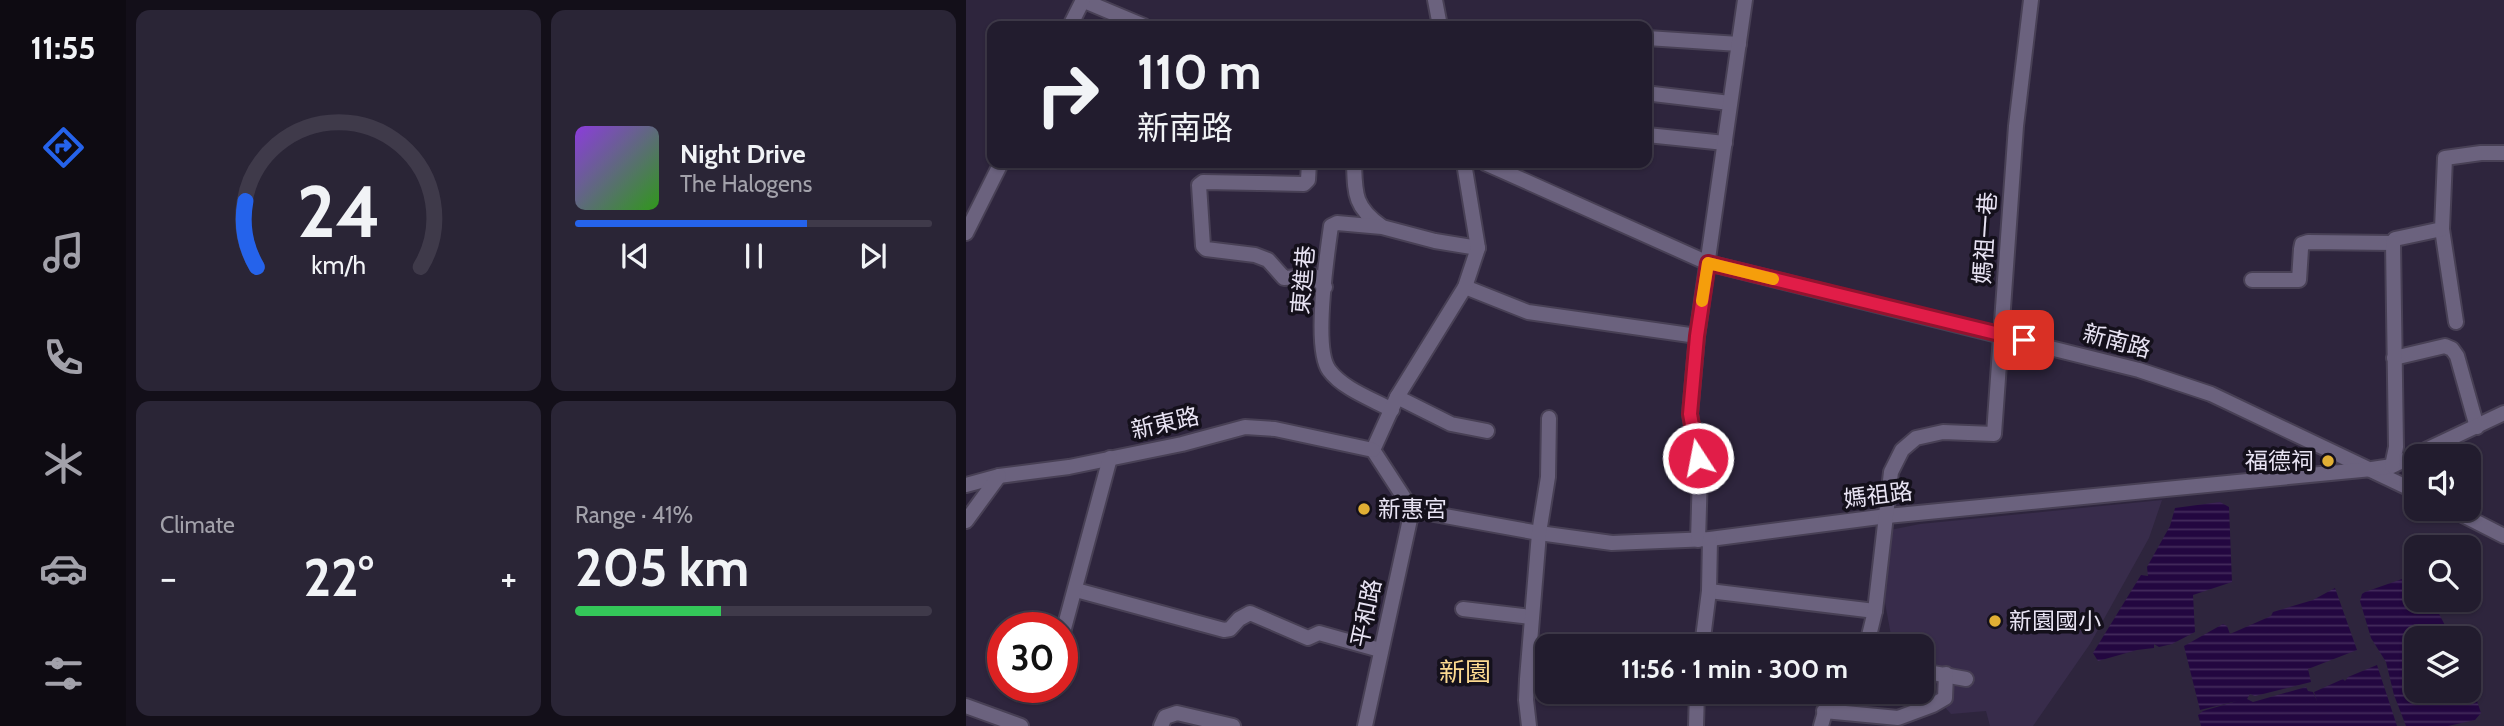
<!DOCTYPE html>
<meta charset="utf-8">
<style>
:root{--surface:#221c2e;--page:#2a2536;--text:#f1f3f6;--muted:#a2a1aa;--line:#3f3a4a;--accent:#2563eb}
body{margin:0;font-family:Cabin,"Noto Sans TC",sans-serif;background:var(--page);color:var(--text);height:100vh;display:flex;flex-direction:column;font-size:26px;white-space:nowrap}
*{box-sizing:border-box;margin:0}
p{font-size:23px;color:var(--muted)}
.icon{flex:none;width:38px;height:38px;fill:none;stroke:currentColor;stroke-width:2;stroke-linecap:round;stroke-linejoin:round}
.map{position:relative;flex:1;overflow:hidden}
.side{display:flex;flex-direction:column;gap:10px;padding:10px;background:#130f19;width:840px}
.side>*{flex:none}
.hud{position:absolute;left:21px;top:21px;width:665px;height:147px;border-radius:14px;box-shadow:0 2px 5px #0004,0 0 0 2px var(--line);background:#221c2e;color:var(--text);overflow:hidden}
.fabs{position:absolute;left:1438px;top:444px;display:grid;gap:14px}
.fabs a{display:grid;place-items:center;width:77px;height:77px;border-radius:14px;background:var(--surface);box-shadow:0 2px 5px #0004,0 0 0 2px var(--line);font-size:35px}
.speed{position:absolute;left:21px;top:612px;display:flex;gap:14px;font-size:35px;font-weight:700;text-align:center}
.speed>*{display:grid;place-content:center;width:91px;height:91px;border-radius:50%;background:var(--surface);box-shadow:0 2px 5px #0004,0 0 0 2px var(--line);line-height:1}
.speed .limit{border:10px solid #d22;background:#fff;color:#111}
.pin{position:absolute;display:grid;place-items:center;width:60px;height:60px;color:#fff;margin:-30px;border-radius:14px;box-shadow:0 4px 10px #0006}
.me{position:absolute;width:77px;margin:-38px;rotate:349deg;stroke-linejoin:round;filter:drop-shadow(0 0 5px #0008)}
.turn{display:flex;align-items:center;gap:24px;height:147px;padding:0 35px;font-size:32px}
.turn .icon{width:91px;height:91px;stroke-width:2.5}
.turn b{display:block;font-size:49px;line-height:60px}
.big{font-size:52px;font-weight:800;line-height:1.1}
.side .widget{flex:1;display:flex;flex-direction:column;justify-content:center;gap:10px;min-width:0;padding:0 24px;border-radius:14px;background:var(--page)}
.side .dial{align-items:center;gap:0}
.dial svg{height:182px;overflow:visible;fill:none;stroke:var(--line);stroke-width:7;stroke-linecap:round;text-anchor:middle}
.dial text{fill:var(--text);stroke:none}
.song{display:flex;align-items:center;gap:21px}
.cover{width:84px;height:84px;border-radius:10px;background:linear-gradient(135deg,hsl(270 70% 55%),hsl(110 70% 35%))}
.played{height:7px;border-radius:4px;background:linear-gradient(90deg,var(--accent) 65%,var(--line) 65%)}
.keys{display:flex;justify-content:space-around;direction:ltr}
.heat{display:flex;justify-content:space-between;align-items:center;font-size:38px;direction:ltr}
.charge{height:10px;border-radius:5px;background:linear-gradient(90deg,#34c759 41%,var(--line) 0)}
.side .tiles{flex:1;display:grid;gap:10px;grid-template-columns:repeat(2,1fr)}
.trip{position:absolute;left:569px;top:634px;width:399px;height:70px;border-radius:14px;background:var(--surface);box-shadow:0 2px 5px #0004,0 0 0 2px var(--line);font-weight:800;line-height:70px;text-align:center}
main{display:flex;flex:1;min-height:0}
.dock{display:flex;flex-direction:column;width:126px;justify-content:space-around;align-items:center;background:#0e0b12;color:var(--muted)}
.dock .icon{width:49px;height:49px}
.dock .on{color:var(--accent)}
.dock b{font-size:32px;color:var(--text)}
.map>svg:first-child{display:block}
.built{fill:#382c4b}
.water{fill:url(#water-rules)}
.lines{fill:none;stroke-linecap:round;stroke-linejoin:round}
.minor-casing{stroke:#484055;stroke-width:18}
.minor{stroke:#6b627e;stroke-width:14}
.route-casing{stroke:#92132f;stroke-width:18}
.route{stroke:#e11d48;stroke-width:12}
.slow{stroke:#f59e0b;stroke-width:12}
.poi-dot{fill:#e1af34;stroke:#14101b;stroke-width:2.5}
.labels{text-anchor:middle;stroke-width:7;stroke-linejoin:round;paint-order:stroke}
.street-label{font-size:23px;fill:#e8e3f3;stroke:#14101b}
.poi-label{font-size:23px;fill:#e8e3f3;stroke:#14101b;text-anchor:start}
.quarter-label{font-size:26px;fill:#fcd990;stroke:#14101b}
</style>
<main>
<nav class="dock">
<b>11:55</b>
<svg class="icon on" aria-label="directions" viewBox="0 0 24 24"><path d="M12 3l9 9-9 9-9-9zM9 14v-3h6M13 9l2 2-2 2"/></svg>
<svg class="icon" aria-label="music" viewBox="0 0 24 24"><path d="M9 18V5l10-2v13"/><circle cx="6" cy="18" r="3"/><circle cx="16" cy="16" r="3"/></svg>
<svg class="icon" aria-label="phone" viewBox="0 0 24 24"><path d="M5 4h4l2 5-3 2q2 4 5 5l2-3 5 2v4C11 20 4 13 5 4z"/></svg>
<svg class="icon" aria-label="climate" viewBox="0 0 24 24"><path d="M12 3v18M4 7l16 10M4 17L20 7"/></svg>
<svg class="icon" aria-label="car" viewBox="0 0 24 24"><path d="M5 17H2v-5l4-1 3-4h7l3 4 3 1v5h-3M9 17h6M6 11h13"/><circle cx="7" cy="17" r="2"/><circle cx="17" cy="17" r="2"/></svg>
<svg class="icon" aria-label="filters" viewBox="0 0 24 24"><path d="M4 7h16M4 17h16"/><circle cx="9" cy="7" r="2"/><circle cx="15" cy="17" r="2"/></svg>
</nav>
<section class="side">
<div class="tiles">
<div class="widget dial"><svg viewBox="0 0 100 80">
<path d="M14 69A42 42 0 1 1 86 69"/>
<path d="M14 69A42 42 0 0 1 9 40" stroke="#2563eb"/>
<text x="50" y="56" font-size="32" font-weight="700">24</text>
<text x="50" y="72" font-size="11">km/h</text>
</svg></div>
<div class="widget">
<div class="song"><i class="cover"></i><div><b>Night Drive</b><p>The Halogens</p></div></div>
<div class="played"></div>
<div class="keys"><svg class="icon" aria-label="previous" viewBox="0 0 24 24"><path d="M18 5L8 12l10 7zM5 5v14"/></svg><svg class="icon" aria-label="pause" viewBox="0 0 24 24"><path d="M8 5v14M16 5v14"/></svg><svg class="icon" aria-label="next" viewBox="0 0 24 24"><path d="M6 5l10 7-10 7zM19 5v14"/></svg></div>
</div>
<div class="widget"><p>Climate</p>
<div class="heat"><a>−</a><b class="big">22°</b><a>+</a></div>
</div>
<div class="widget"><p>Range · 41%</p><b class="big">205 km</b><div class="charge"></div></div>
</div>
</section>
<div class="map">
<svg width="1538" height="726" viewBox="0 0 1538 726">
<defs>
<pattern id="water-rules" width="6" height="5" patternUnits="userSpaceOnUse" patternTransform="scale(1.75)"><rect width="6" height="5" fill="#230740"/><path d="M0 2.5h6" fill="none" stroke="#432b5c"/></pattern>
</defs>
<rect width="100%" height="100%" fill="#2e253d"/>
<path class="built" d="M1196 500 1183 538 1124 644 1067 726H1024L1020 711 985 714 977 705 975 685 956 680V646H927L917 592 914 532 954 524Z"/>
<g class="water">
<path d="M1254 502 1263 507 1266 582 1227 595 1229 632 1206 644 1193 647 1188 644V648L1171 650 1132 661 1127 653 1175 575 1182 576 1181 567 1204 526 1209 508Z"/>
<path d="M1439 578 1451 582V600H1466L1486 639H1451V691H1503V677L1515 713 1509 720 1482 726H1440L1428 695 1420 662 1405 638 1394 601 1396 594 1399 592Z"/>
<path d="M1369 588 1391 650 1342 669 1345 682 1289 696 1284 694 1281 699 1287 702 1340 687 1342 691 1347 692 1351 701 1348 692 1377 679 1379 681 1382 677 1411 665 1431 726H1235L1232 715 1237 711 1271 701 1234 710 1218 646 1257 624 1261 626 1264 634 1305 616 1307 612 1347 600Z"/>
</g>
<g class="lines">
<defs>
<g id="minor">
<path d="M116 0 178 26"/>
<path d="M469 0 474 26"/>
<path d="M104 26 117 0"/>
<path d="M681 38 773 44"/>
<path d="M687 94 764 103"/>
<path d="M681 135 759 143"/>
<path d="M343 163 342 180 338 184 237 182 233 185 237 246 240 249 289 255 302 260 318 278 348 276 359 287"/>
<path d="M388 163C389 193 388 207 415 226"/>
<path d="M519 163 742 263 1173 370 1245 394 1451 492"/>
<path d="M1476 229 1490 322"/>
<path d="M0 233 35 163"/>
<path d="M1286 280H1333L1335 249 1336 244 1342 242 1427 243 1429 239 1476 229 1479 158 1515 153H1538"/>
<path d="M499 287 562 312 731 336"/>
<path d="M1428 358 1479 346 1486 349 1491 356 1511 427"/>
<path d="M431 397 485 424 521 431"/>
<path d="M426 410C406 399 377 389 363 370 347 348 361 254 365 226L371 223 416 227 469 241 512 248"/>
<path d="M407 450 446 510 573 533 646 543 744 539 921 516 1406 469 1426 466 1538 413"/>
<path d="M407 450 431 397 499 287 512 248 498 163"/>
<path d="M1426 466 1430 447 1427 243"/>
<path d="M0 485 33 476 103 467 216 444 279 427 309 429 407 450"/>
<path d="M1485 509 1538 536"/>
<path d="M0 521 33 476"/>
<path d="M732 540 734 474 724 414 731 336 779 0"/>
<path d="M110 590 258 630 264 629 273 619 284 613 342 638 353 633 414 650"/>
<path d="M743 591 909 611"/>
<path d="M497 609 565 617"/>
<path d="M96 636 144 458"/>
<path d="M736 646 743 591 744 539"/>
<path d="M898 646 902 640 909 611 925 472 936 450 950 438 977 432 1028 434 1050 126 1065 0"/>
<path d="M956 671 1000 679"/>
<path d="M0 706 55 726"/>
<path d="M858 711 932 718 967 705 979 698 980 674"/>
<path d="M195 726 199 717 211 713 267 726"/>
<path d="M399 726 446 510"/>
<path d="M563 726 560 700 561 679 573 533 582 477 583 418"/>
<path d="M730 726 731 691"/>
<path d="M855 726 865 691"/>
</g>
</defs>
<use href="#minor" class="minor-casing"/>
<use href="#minor" class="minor"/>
</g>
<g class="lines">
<defs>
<path id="route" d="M732 458 724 414 731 336 742 263 1058 340"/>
</defs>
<use href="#route" class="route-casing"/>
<use href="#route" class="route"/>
<path class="slow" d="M736 301 742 263 807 279"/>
</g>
<g class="poi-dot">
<circle cx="1362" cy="461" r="7"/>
<circle cx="398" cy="509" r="7"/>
<circle cx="1029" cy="621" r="7"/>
</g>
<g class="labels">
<g class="street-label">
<text transform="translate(1019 238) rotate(-86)" y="8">媽祖一巷</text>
<text transform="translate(337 280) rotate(-85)" y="8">東進巷</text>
<text transform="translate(1151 341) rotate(15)" y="8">新南路</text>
<text transform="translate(199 423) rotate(-13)" y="8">新東路</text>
<text transform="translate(912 495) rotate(-7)" y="8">媽祖路</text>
<text transform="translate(400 613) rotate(-78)" y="8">平和路</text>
</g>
<g class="poi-label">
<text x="1348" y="469" text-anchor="end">福德祠</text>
<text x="412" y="517">新惠宮</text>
<text x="1043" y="629">新園國小</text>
</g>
<g class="quarter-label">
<text x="499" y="681">新園</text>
</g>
</g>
</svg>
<div class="fabs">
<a><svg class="icon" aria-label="sound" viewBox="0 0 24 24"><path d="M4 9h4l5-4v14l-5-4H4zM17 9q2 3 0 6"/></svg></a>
<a><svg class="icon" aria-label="search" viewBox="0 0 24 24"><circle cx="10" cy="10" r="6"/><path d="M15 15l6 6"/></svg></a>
<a><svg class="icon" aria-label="layers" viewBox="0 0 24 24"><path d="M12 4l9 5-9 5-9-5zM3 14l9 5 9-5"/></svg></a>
</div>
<div class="speed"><div class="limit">30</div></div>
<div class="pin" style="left:1058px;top:340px;background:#d93025"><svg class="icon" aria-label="arrive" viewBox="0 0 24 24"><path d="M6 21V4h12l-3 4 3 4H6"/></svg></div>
<svg class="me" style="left:732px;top:458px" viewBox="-20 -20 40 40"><circle r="17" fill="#e11d48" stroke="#fff" stroke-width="3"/><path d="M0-11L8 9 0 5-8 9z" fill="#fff"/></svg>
<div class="trip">11:56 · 1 min · 300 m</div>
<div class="hud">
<div class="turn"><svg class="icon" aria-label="right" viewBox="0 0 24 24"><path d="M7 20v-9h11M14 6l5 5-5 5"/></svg><div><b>110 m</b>新南路</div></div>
</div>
</div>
</main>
